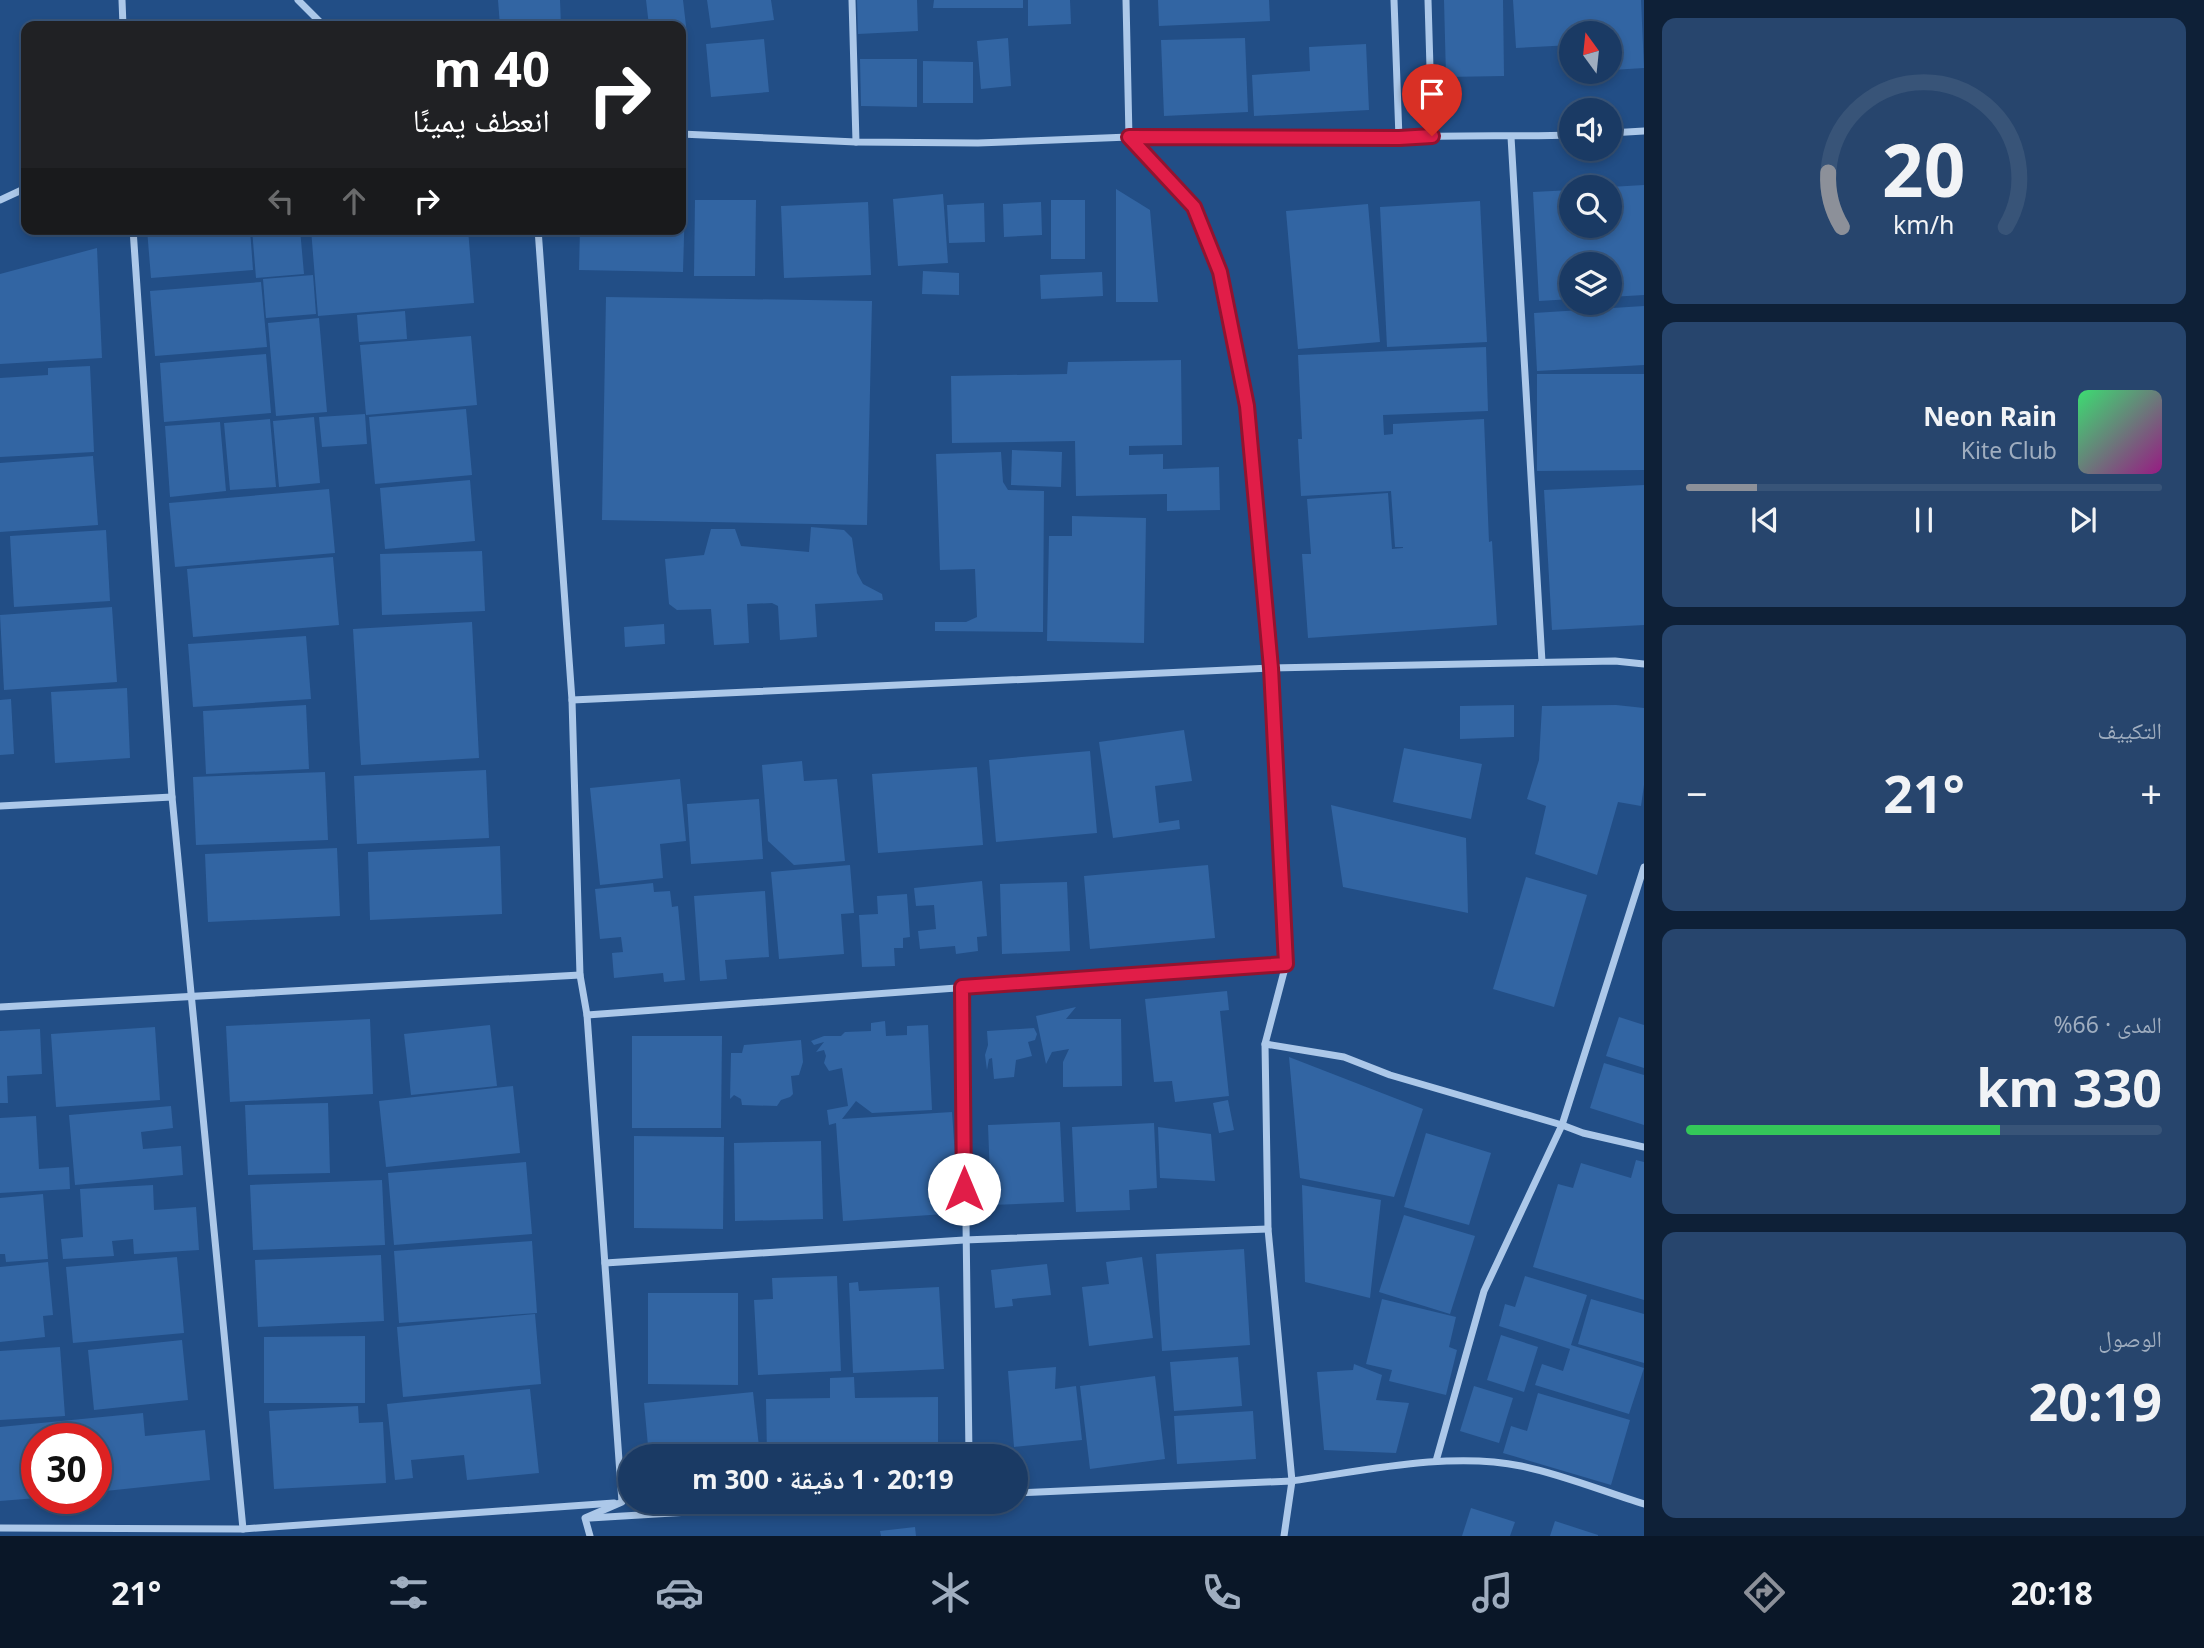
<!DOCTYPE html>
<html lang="ar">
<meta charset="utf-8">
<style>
:root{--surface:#1a3a64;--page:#27456d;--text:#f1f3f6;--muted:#9fadbf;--line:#385478;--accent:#8c9099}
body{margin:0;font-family:"Noto Sans","Noto Naskh Arabic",sans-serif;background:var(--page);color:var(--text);direction:rtl;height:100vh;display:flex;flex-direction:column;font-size:26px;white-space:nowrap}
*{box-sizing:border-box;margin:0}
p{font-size:23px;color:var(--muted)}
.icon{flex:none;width:38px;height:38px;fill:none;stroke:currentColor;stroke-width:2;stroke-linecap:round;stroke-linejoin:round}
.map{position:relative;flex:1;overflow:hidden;direction:ltr}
.drawer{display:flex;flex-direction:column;gap:18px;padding:18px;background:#0e2037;width:560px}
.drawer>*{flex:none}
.hud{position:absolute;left:21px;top:21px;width:665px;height:214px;border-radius:14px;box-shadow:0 4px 10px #0003,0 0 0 2px var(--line);direction:rtl;background:#202124;color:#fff;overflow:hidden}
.needle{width:46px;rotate:345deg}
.tools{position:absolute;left:1559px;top:21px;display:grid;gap:14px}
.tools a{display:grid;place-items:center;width:63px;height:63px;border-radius:50%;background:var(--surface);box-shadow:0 4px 10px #0003,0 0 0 2px var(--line);font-size:35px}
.speed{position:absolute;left:21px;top:1423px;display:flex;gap:14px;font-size:35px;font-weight:700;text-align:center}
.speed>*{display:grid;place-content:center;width:91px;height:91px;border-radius:50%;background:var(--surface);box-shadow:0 4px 10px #0003,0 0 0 2px var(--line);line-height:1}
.speed .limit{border:10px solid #d22;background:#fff;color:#111}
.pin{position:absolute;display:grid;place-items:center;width:60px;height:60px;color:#fff;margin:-72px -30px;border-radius:50% 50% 50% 0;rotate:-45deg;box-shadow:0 0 7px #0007}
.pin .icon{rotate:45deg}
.me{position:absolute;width:77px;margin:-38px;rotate:0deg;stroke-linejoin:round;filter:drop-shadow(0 0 5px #0008)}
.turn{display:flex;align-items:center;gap:24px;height:147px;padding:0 21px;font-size:32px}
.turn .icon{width:91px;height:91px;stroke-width:2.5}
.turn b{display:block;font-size:49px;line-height:60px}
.lanes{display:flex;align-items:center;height:66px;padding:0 21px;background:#0003;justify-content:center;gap:35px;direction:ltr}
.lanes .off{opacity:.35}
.big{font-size:52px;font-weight:700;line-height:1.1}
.drawer .widget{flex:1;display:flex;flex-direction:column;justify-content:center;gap:10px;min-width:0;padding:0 24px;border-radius:14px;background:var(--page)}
.drawer .dial{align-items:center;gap:0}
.dial svg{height:182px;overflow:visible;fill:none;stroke:var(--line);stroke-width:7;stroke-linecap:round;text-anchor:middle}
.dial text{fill:var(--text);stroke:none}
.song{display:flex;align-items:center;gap:21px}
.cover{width:84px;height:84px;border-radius:10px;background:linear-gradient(135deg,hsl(140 70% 55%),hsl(310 70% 35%))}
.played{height:7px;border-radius:4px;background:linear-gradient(90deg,var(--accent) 15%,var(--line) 15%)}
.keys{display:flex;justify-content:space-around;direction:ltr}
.heat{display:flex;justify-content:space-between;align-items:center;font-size:38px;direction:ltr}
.charge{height:10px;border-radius:5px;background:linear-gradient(90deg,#34c759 66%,var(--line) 0)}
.trip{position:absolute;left:618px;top:1444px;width:410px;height:70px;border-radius:35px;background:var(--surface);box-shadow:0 4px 10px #0003,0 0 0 2px var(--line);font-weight:700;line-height:70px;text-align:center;direction:rtl}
.tabs{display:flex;height:112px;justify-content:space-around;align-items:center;background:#0a1728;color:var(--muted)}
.tabs .icon{width:49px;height:49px}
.tabs .selected{color:var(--accent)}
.tabs b{font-size:32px;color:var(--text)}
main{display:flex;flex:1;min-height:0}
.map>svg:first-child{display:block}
.building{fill:#3265a3}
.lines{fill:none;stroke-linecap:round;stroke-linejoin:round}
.minor{stroke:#acc8e9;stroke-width:7}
.route-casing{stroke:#92132f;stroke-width:18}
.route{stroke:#e11d48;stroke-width:12}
</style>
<main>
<section class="drawer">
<div class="widget dial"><svg viewBox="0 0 100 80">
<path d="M14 69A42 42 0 1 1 86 69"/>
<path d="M14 69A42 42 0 0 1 8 45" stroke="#8c9099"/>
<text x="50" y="56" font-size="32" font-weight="700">20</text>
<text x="50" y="72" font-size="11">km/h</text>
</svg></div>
<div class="widget">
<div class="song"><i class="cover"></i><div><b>Neon Rain</b><p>Kite Club</p></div></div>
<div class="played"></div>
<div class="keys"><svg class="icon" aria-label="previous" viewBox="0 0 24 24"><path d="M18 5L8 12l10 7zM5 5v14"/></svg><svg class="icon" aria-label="pause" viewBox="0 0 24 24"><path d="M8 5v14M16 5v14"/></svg><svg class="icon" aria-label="next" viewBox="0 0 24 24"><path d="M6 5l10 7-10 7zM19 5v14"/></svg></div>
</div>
<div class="widget"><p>التكييف</p>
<div class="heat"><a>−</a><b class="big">21°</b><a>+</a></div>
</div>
<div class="widget"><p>المدى · 66%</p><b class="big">330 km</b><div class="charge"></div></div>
<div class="widget"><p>الوصول</p><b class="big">20:19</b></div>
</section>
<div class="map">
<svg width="1644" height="1536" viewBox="0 0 1644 1536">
<rect width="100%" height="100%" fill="#224e86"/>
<g class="building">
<path d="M498 0H560L561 26H500Z"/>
<path d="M646 0H683L688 43 681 44V26H649Z"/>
<path d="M707 0H771L774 20 711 28Z"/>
<path d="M857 0H917L918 31 858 34Z"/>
<path d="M934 0H1023V8H933Z"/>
<path d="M1028 0H1070L1071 24 1028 26Z"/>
<path d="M1158 0H1269L1270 21 1159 26Z"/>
<path d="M1444 0H1503L1504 76 1446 77Z"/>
<path d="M1513 0H1641L1644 68 1612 70 1610 33H1572V45L1516 48Z"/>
<path d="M1008 38 1011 86 981 89 977 41Z"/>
<path d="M1245 38 1248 112 1164 116 1161 40Z"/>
<path d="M764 39 769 92 711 97 706 44Z"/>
<path d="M1366 44 1369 110 1254 116 1252 75 1310 71 1309 47Z"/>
<path d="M860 59H917V107L861 106Z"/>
<path d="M923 61 973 62V103H923Z"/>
<path d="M1644 185V295L1610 297V264H1572V299L1539 301 1533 192 1572 190V226H1610V187Z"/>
<path d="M1116 189 1150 210 1158 302H1116Z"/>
<path d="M943 194 948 263 898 266 893 199Z"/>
<path d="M695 200H756L755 276H694Z"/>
<rect x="1051" y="200" width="34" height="59"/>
<path d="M1480 201 1487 342 1387 347 1380 207Z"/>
<path d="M681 202H685L683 272 579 270 580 229H681Z"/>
<path d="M868 202 871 275 784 278 781 206Z"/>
<path d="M1041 202 1042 235 1004 237 1003 204Z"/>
<path d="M984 203 985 242 949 243 947 205Z"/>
<path d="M1368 204 1380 342 1298 349 1286 211Z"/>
<path d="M147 229H250L253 270 151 278Z"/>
<path d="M252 229H300L304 274 256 278Z"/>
<path d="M311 229H468L474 303 318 316Z"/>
<path d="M97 248 102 358 0 364V274Z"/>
<path d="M923 271 959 273V295L922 294Z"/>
<path d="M1102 272 1103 296 1041 299 1040 275Z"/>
<path d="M313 275 316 314 266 318 263 279Z"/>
<path d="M261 282 267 347 155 356 150 291Z"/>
<path d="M606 297 872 301 867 525 602 520Z"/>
<path d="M1644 306V365L1537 371 1534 313Z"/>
<path d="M405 311 407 339 359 342 357 315Z"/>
<path d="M319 318 327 412 276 416 268 323Z"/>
<path d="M471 336 477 405 366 415 360 345Z"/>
<path d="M1486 347 1488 411 1383 415 1384 435 1393 434V424L1484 419 1489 542 1492 541 1497 625 1308 638 1302 554H1311L1307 499 1388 493 1392 549 1403 548V547H1395L1391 491 1301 496 1298 439H1302L1298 355Z"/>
<path d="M266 354 271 413 164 422 160 363Z"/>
<path d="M1181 360 1182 445 1129 446V455L1163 454V469L1219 467 1220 510 1167 511V494L1076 496 1075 441 952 443 951 376 1067 374 1068 362Z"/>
<path d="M90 366 94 452 0 457V378L48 375V368Z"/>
<path d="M1537 374H1644V470L1537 471Z"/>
<path d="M466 409 472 475 375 484 369 417Z"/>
<path d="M365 414 367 444 322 447 319 417Z"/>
<path d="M314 417 320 483 279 487 273 421Z"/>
<path d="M270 419 276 487 230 490 224 423Z"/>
<path d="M220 422 226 491 170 497 165 426Z"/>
<path d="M1012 450 1062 452 1061 487 1011 485Z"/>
<path d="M1001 452 1003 482 1008 490 1044 491 1043 632 935 631V622H966L977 617 975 569 940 570 936 454Z"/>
<path d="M93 456 98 525 0 532V463Z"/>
<path d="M470 480 475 541 385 549 380 488Z"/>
<path d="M1644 485V625L1552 630 1544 490Z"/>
<path d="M329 489 335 553 175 567 169 503Z"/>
<path d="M1072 516 1146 518 1144 643 1047 641 1049 536H1072Z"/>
<path d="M811 527 844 530 852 538 857 573 863 584 882 594 883 600 815 604 817 637 780 640 778 606 772 603 747 604 749 643 714 645 711 609 677 610 669 604 665 559 704 555 711 529H735L741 546 809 552Z"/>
<path d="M106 530 110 601 14 607 10 536Z"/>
<path d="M482 551 485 611 382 615 380 554Z"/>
<path d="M333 557 339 625 193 637 187 569Z"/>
<path d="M112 607 117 682 4 690 0 615Z"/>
<path d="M472 622 479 758 361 765 353 629Z"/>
<path d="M664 624 665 644 625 647 624 627Z"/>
<path d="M306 636 311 699 193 707 188 644Z"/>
<path d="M127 688 130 758 55 763 51 692Z"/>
<path d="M11 699 14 754 0 755V700Z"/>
<path d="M306 705 309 769 206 774 203 711Z"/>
<path d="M1514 705V737L1460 739V706Z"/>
<path d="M1616 705 1644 708V785L1641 806 1618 802 1597 875 1535 854 1546 806 1527 799 1539 760 1542 706Z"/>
<path d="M1184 730 1192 781 1155 786 1159 823 1179 820 1180 829 1113 838 1099 742Z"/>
<path d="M1404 748 1482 764 1471 819 1393 802Z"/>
<path d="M1090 751 1097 833 996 842 989 760Z"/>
<path d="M802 761 804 781 837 779 845 861 794 865 768 841 762 765Z"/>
<path d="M977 767 983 845 878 853 872 774Z"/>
<path d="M486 770 489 838 357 844 354 776Z"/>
<path d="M325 772 328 840 196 845 193 777Z"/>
<path d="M680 779 686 841 660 844 663 878 600 885 590 788Z"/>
<path d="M759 799 763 859 691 864 687 804Z"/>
<path d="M1331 805 1466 838 1468 913 1343 887Z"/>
<path d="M500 846 502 914 370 920 368 852Z"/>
<path d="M337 848 340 916 208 922 205 854Z"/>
<path d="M850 865 854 913 841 914 844 954 779 959 771 872Z"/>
<path d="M1208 865 1215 938 1090 949 1084 876Z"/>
<path d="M1526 877 1587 895 1554 1007 1493 989Z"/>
<path d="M982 881 987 936 977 937 978 951 956 954 955 946 920 949 918 931 936 929 934 905 916 906 914 888Z"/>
<path d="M1067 882 1070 951 1002 954 1000 884Z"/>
<path d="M653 883 654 892 670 891 672 907 678 906 685 980 664 982 663 973 614 978 612 953 623 952 621 937 600 939 595 889Z"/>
<path d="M765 891 769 957 725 960 727 979 700 981 694 896Z"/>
<path d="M907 894 910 937 903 938V948H894L895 966 862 967 859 915 878 914 877 896Z"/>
<path d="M1227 991 1229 1010 1220 1011 1229 1096 1175 1102 1172 1081 1154 1082 1145 999Z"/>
<path d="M1076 1007 1066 1019H1121L1122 1086 1063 1087V1062L1069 1049 1052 1052 1046 1064 1036 1016Z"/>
<path d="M1619 1017 1644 1025V1068L1606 1056Z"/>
<path d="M370 1019 373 1094 230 1102 226 1026Z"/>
<path d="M885 1021 886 1036 907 1035V1026L928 1025 932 1110 872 1113 856 1101 842 1119 952 1112 959 1213 843 1221 836 1123 829 1125 827 1110 848 1106 842 1068 829 1071 824 1063 826 1056 824 1050 816 1052 824 1042 814 1045 811 1041 824 1036H841L845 1032 871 1031V1023Z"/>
<path d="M490 1025 497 1086 411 1095 404 1034Z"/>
<path d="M155 1027 160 1100 56 1107 51 1034Z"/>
<path d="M1034 1028 1037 1034 1035 1040 1028 1042 1032 1056 1016 1060 1014 1077 994 1079 992 1058 989 1059 987 1070 985 1055 988 1045 987 1031Z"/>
<path d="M40 1029 42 1074 7 1076 8 1103H0V1031Z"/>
<path d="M632 1036H722L721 1128H632Z"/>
<path d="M801 1040 803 1062 799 1075 791 1076 793 1094 790 1097 781 1100 777 1106 742 1105 741 1099 734 1095 730 1099 731 1053H742L744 1045Z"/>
<path d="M1289 1057 1423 1109 1394 1197 1300 1178Z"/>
<path d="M1604 1063 1644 1075V1125L1590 1108Z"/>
<path d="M513 1086 520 1153 386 1167 379 1101Z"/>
<path d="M1228 1100 1234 1130 1219 1133 1213 1103Z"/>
<path d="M328 1103 330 1173 248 1175 245 1105Z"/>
<path d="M171 1106 173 1128 141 1132 143 1149 181 1146 183 1175 75 1185 69 1115Z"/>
<path d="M36 1116 39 1169 69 1167 70 1189 0 1193V1118Z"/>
<path d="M1060 1122 1064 1202 991 1205 988 1125Z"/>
<path d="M1154 1123 1157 1188 1129 1190 1130 1210 1076 1212 1072 1127Z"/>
<path d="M1158 1127 1211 1134 1215 1181 1160 1178Z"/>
<path d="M1426 1133 1491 1153 1469 1225 1404 1207Z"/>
<path d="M634 1136 724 1137 723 1229 634 1228Z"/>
<path d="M821 1141 823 1219 735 1221 734 1143Z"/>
<path d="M1636 1160 1644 1162V1300L1533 1267 1558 1184 1573 1188 1581 1163 1631 1178Z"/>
<path d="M526 1162 532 1234 394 1245 388 1173Z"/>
<path d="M382 1180 385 1245 253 1250 250 1185Z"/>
<path d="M153 1185 154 1210 196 1207 199 1250 134 1254 133 1239 112 1241 114 1256 63 1259 61 1239 83 1237 80 1189Z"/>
<path d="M1302 1185 1381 1200 1370 1298 1305 1282Z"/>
<path d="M43 1194 48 1259 6 1262 5 1254H0V1198Z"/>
<path d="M1404 1215 1475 1236 1450 1314 1379 1292Z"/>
<path d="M532 1241 537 1313 399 1323 394 1251Z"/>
<path d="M1244 1249 1250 1345 1162 1351 1156 1254Z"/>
<path d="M381 1255 384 1321 258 1327 255 1260Z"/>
<path d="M177 1257 184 1333 73 1343 66 1267Z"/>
<path d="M1142 1257 1153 1338 1089 1346 1082 1287 1109 1284 1106 1262Z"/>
<path d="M48 1262 53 1315 43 1316 45 1337 0 1342V1267Z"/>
<path d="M1047 1264 1051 1295 1012 1299 1013 1306 995 1308 991 1270Z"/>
<path d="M837 1276 841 1371 758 1375 754 1300 773 1299 772 1278Z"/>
<path d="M1525 1276 1587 1295 1571 1345 1644 1368 1629 1414 1535 1385 1542 1364 1563 1371 1570 1349 1499 1326 1505 1304 1515 1307Z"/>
<path d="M858 1282 859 1291 939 1287 944 1369 853 1373 849 1283Z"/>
<path d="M648 1293H738V1385L648 1384Z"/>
<path d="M1382 1299 1456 1317 1449 1347 1457 1350 1446 1395 1389 1381 1392 1370 1366 1364Z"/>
<path d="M1591 1299 1644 1314V1363L1578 1344Z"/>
<path d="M535 1314 541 1384 403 1397 397 1327Z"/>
<path d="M1501 1335 1538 1347 1524 1392 1487 1380Z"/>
<path d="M365 1336V1403H264V1337Z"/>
<path d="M182 1340 188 1400 94 1410 88 1350Z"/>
<path d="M60 1347 65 1416 0 1420V1351Z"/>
<path d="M1238 1357 1242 1406 1174 1411 1170 1362Z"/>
<path d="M1354 1364 1382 1375 1376 1400 1409 1403 1396 1453 1324 1450 1317 1372 1353 1370Z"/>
<path d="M1056 1367 1055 1389 1076 1386 1082 1440 1014 1447 1008 1371Z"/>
<path d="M1155 1376 1165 1459 1090 1469 1080 1386Z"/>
<path d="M854 1377 855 1398 938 1397V1456H767L766 1399 830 1398V1378Z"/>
<path d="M1474 1386 1513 1398 1499 1443 1460 1431Z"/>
<path d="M530 1389 539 1473 467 1480 464 1455 411 1460 413 1478 395 1480 387 1404Z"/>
<path d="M753 1392 760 1456H649L644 1403Z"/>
<path d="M1538 1393 1630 1420 1611 1485 1503 1453 1511 1426 1527 1431Z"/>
<path d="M358 1406 359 1423 383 1422 386 1483 274 1489 269 1411Z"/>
<path d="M1253 1411 1256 1459 1177 1464 1174 1416Z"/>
<path d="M143 1413 145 1436 205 1430 210 1480 96 1492V1438H37V1498L0 1501V1427Z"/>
<path d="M1471 1508 1515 1522 1510 1536H1462Z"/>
<path d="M1555 1521 1598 1535V1536H1550Z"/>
<path d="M915 1527 916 1536H881L880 1531Z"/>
</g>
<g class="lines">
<g class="minor">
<path d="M122 0 123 26"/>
<path d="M298 0 324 26"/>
<path d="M852 0 856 142"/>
<path d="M1126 0 1129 137 1194 207 1219 272 1247 406 1271 668 1286 964 1265 1044 1268 1229 1292 1481C1363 1471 1450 1451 1521 1466 1561 1474 1605 1492 1644 1504"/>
<path d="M1394 0 1399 138"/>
<path d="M1428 0 1432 136"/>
<path d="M1610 133 1644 131"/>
<path d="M681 134 856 142 978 143 1129 137 1399 138C1456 134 1514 137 1572 135"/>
<path d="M1511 137 1542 662"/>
<path d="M0 200 26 188"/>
<path d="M133 229 172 797"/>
<path d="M538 229 572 700 580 975 587 1015 622 1502 585 1518 590 1536"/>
<path d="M572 700 1271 668 1615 661 1644 664"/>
<path d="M0 806 172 797 243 1529"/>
<path d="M963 987 969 1456"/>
<path d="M0 1007 580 975"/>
<path d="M587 1015 1286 964"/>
<path d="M1265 1044 1344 1057 1390 1075 1562 1125 1583 1133 1644 1147"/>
<path d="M605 1263 964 1240 1268 1229"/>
<path d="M1436 1461 1484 1291 1562 1125 1644 867"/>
<path d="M1015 1493 1292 1481 1284 1536"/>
<path d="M590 1518 858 1502"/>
<path d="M0 1528 243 1529 614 1503"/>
</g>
</g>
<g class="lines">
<defs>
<path id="route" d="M964 1189 962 987 1286 964 1271 668 1247 406 1220 272 1194 207 1129 137 1399 138 1432 136"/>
</defs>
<use href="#route" class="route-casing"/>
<use href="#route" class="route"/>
</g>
</svg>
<div class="tools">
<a><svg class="needle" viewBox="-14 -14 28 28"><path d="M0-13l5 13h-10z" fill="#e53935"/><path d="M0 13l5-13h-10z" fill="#9fadbf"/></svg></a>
<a><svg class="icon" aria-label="sound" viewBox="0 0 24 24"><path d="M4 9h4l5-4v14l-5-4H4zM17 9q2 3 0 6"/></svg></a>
<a><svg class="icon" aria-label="search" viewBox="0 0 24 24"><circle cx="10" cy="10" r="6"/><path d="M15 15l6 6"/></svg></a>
<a><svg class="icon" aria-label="layers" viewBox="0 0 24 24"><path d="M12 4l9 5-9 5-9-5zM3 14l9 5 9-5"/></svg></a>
</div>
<div class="speed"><div class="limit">30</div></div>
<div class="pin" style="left:1432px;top:136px;background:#d93025"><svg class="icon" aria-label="arrive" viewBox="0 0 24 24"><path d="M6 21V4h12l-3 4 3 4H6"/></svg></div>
<svg class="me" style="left:964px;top:1189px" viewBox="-20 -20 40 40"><circle r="19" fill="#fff"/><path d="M0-13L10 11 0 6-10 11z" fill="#e11d48"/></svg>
<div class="trip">20:19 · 1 دقيقة · 300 m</div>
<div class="hud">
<div class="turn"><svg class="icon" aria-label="right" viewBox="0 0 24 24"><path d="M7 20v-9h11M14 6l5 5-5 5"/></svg><div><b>40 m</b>انعطف يمينًا</div></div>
<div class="lanes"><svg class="icon off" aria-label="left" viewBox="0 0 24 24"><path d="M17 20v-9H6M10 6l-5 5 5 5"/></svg><svg class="icon off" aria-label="ahead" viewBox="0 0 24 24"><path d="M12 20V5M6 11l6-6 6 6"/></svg><svg class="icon" aria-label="right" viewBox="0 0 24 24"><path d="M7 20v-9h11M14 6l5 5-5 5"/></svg></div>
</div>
</div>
</main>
<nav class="tabs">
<b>20:18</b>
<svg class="icon selected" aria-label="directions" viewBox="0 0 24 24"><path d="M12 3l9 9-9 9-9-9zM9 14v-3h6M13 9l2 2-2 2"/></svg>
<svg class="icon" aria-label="music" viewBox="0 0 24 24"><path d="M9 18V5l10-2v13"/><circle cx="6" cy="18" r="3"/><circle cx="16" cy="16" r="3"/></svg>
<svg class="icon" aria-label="phone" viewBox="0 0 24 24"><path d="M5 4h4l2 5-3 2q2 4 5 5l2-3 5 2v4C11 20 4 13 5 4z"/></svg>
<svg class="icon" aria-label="climate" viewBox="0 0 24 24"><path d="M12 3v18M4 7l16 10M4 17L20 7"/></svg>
<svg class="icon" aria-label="car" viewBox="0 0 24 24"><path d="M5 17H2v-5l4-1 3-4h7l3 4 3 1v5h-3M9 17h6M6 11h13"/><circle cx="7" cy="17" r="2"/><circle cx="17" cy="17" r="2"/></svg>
<svg class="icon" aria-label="filters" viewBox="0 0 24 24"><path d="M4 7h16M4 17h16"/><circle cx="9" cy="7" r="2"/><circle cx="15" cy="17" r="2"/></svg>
<b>21°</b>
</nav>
